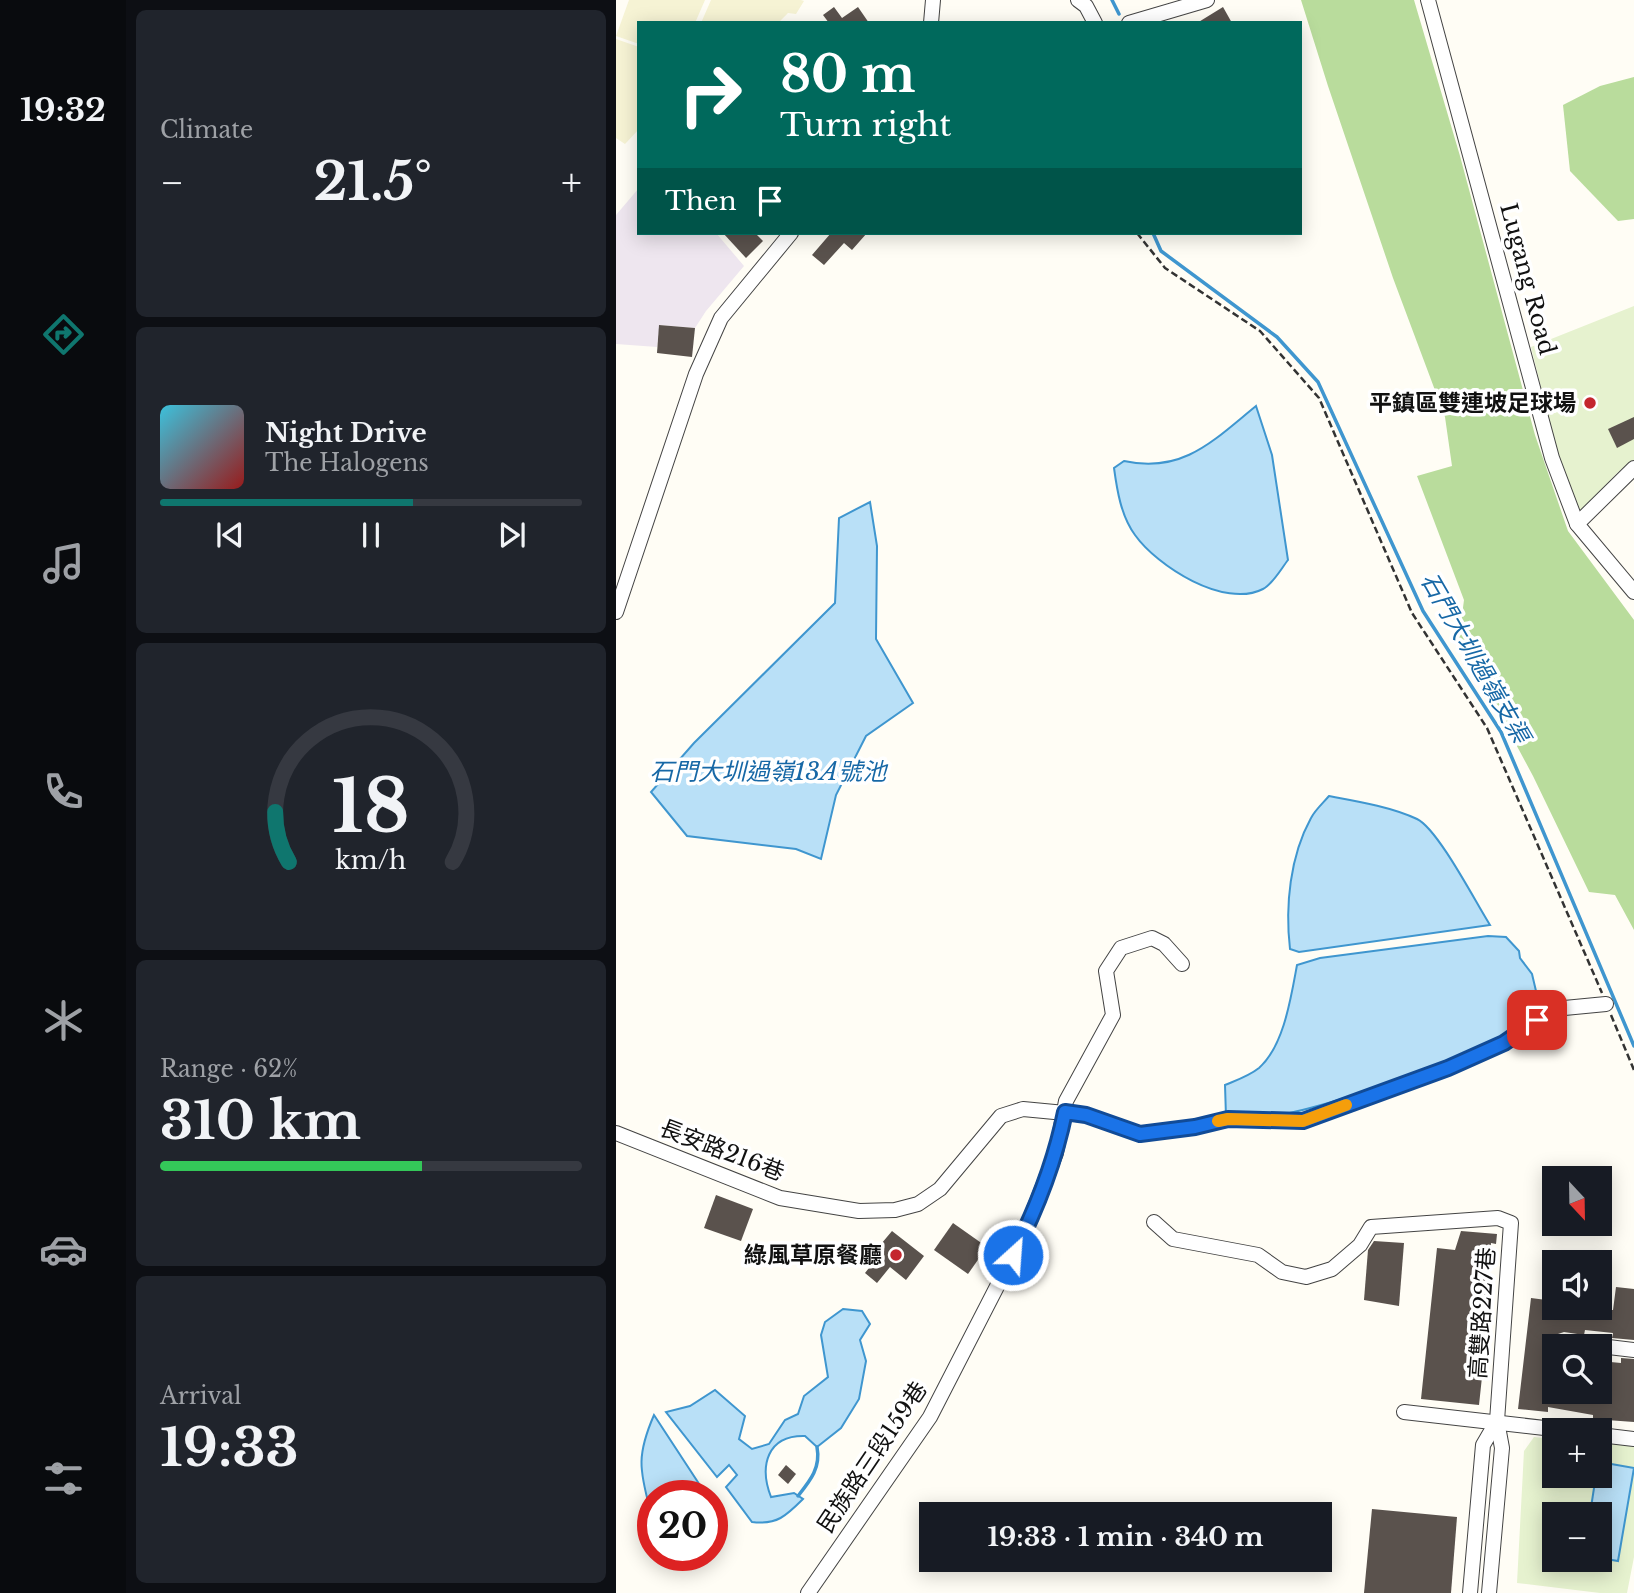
<!DOCTYPE html>
<meta charset="utf-8">
<style>
:root{--surface:#171b24;--page:#20242c;--text:#f1f3f6;--muted:#9ea1a6;--line:#363941;--accent:#0f766e}
body{margin:0;font-family:"Libre Baskerville","Noto Sans TC",serif;background:var(--page);color:var(--text);height:100vh;display:flex;flex-direction:column;font-size:26px;white-space:nowrap}
*{box-sizing:border-box;margin:0}
p{font-size:23px;color:var(--muted)}
.icon{flex:none;width:38px;height:38px;fill:none;stroke:currentColor;stroke-width:2;stroke-linecap:round;stroke-linejoin:round}
.map{position:relative;flex:1;overflow:hidden}
.details{display:flex;flex-direction:column;gap:10px;padding:10px;background:#0d0f14;width:490px}
.details>*{flex:none}
.banner{position:absolute;left:21px;top:21px;width:665px;height:214px;border-radius:0px;box-shadow:0 4px 18px #0003;background:#00695c;color:#fff;overflow:hidden}
.needle{width:46px;rotate:158deg}
.controls{position:absolute;left:926px;top:1166px;display:grid;gap:14px}
.controls a{display:grid;place-items:center;width:70px;height:70px;border-radius:0px;background:var(--surface);box-shadow:0 4px 18px #0003;font-size:35px}
.speed{position:absolute;left:21px;top:1480px;display:flex;gap:14px;font-size:35px;font-weight:700;text-align:center}
.speed>*{display:grid;place-content:center;width:91px;height:91px;border-radius:50%;background:var(--surface);box-shadow:0 4px 18px #0003;line-height:1}
.speed .limit{border:10px solid #d22;background:#fff;color:#111}
.pin{position:absolute;display:grid;place-items:center;width:60px;height:60px;color:#fff;margin:-30px;border-radius:14px;box-shadow:0 4px 10px #0006}
.me{position:absolute;width:77px;margin:-38px;rotate:26deg;stroke-linejoin:round;filter:drop-shadow(0 0 5px #0008)}
.turn{display:flex;align-items:center;gap:24px;height:147px;padding:0 28px;font-size:32px}
.turn .icon{width:91px;height:91px;stroke-width:2.5}
.turn b{display:block;font-size:49px;line-height:60px}
.then{display:flex;align-items:center;height:66px;padding:0 28px;background:#0003;gap:14px;font-size:26px}
.big{font-size:52px;font-weight:800;line-height:1.1}
.details .tile{flex:1;display:flex;flex-direction:column;justify-content:center;gap:10px;min-width:0;padding:0 24px;border-radius:10px;background:var(--page)}
.details .dial{align-items:center;gap:0}
.dial svg{height:182px;overflow:visible;fill:none;stroke:var(--line);stroke-width:7;stroke-linecap:round;text-anchor:middle}
.dial text{fill:var(--text);stroke:none}
.song{display:flex;align-items:center;gap:21px}
.cover{width:84px;height:84px;border-radius:10px;background:linear-gradient(135deg,hsl(190 70% 55%),hsl(0 70% 35%))}
.played{height:7px;border-radius:4px;background:linear-gradient(90deg,var(--accent) 60%,var(--line) 60%)}
.keys{display:flex;justify-content:space-around;direction:ltr}
.heat{display:flex;justify-content:space-between;align-items:center;font-size:38px;direction:ltr}
.charge{height:10px;border-radius:5px;background:linear-gradient(90deg,#34c759 62%,var(--line) 0)}
.trip{position:absolute;left:303px;top:1502px;width:413px;height:70px;border-radius:0px;background:var(--surface);box-shadow:0 4px 18px #0003;font-weight:800;line-height:70px;text-align:center}
main{display:flex;flex:1;min-height:0}
.tab-bar{display:flex;flex-direction:column;width:126px;justify-content:space-around;align-items:center;background:#090b0e;color:var(--muted)}
.tab-bar .icon{width:49px;height:49px}
.tab-bar .selected{color:var(--accent)}
.tab-bar b{font-size:32px;color:var(--text)}
.map>svg:first-child{display:block}
.industrial{fill:#eee6ef}
.farmland{fill:#f6f3d4}
.forest{fill:#b9dc9c}
.pitch{fill:#e6f2cf;fill-rule:evenodd}
.water{fill:#b9e0f7;stroke:#3f96cf;stroke-width:2}
.lines{fill:none;stroke-linecap:round;stroke-linejoin:round}
.stream{stroke:#3f96cf;stroke-width:3.5}
.building{fill:#5a524d}
.minor-casing{stroke:#444;stroke-width:16}
.path{stroke:#333;stroke-width:2.5;stroke-dasharray:7 3.5;stroke-linecap:butt}
.minor{stroke:#fff;stroke-width:14}
.route-casing{stroke:#114b97;stroke-width:18}
.route{stroke:#1a73e8;stroke-width:12}
.slow{stroke:#f59e0b;stroke-width:12}
.poi-dot{fill:#c4262e;stroke:#fff;stroke-width:2.5}
.labels{text-anchor:middle;stroke-width:7;stroke-linejoin:round;paint-order:stroke}
.street-label{font-size:23px;fill:#111;stroke:#fff}
.poi-label{font-size:23px;font-weight:bold;fill:#111;stroke:#fff;text-anchor:end}
.water-label{font-size:24px;font-style:italic;fill:#1768a6;stroke:#fff}
</style>
<main>
<nav class="tab-bar">
<b>19:32</b>
<svg class="icon selected" aria-label="directions" viewBox="0 0 24 24"><path d="M12 3l9 9-9 9-9-9zM9 14v-3h6M13 9l2 2-2 2"/></svg>
<svg class="icon" aria-label="music" viewBox="0 0 24 24"><path d="M9 18V5l10-2v13"/><circle cx="6" cy="18" r="3"/><circle cx="16" cy="16" r="3"/></svg>
<svg class="icon" aria-label="phone" viewBox="0 0 24 24"><path d="M5 4h4l2 5-3 2q2 4 5 5l2-3 5 2v4C11 20 4 13 5 4z"/></svg>
<svg class="icon" aria-label="climate" viewBox="0 0 24 24"><path d="M12 3v18M4 7l16 10M4 17L20 7"/></svg>
<svg class="icon" aria-label="car" viewBox="0 0 24 24"><path d="M5 17H2v-5l4-1 3-4h7l3 4 3 1v5h-3M9 17h6M6 11h13"/><circle cx="7" cy="17" r="2"/><circle cx="17" cy="17" r="2"/></svg>
<svg class="icon" aria-label="filters" viewBox="0 0 24 24"><path d="M4 7h16M4 17h16"/><circle cx="9" cy="7" r="2"/><circle cx="15" cy="17" r="2"/></svg>
</nav>
<section class="details">
<div class="tile"><p>Climate</p>
<div class="heat"><a>−</a><b class="big">21.5°</b><a>+</a></div>
</div>
<div class="tile">
<div class="song"><i class="cover"></i><div><b>Night Drive</b><p>The Halogens</p></div></div>
<div class="played"></div>
<div class="keys"><svg class="icon" aria-label="previous" viewBox="0 0 24 24"><path d="M18 5L8 12l10 7zM5 5v14"/></svg><svg class="icon" aria-label="pause" viewBox="0 0 24 24"><path d="M8 5v14M16 5v14"/></svg><svg class="icon" aria-label="next" viewBox="0 0 24 24"><path d="M6 5l10 7-10 7zM19 5v14"/></svg></div>
</div>
<div class="tile dial"><svg viewBox="0 0 100 80">
<path d="M14 69A42 42 0 1 1 86 69"/>
<path d="M14 69A42 42 0 0 1 8 47" stroke="#0f766e"/>
<text x="50" y="56" font-size="32" font-weight="700">18</text>
<text x="50" y="72" font-size="11">km/h</text>
</svg></div>
<div class="tile"><p>Range · 62%</p><b class="big">310 km</b><div class="charge"></div></div>
<div class="tile"><p>Arrival</p><b class="big">19:33</b></div>
</section>
<div class="map">
<svg width="1018" height="1593" viewBox="0 0 1018 1593">
<rect width="100%" height="100%" fill="#fffdf5"/>
<path class="industrial" d="M23 188V233H100L128 266 90 311 79 328 44 325 41 347 0 344V215Z"/>
<g class="farmland">
<path d="M13 0H89L79 23H23V44L0 36Z"/>
<path d="M95 0H185L188 1 180 14 172 13 162 23H85Z"/>
<path d="M0 39 23 47V129L9 144 0 138Z"/>
</g>
<g class="forest">
<path d="M685 0H798L844 156 919 435 952 531 1018 620V930L999 895 973 892 917 776 843 638 848 600 801 476 836 466 829 417 777 278 712 86Z"/>
<path d="M1018 77V219L1002 221 954 171 947 105 984 86Z"/>
</g>
<g class="pitch">
<path d="M1018 306V460L1001 473 962 514 943 459 915 347Z"/>
<path d="M918 1437 938 1439V1475H984V1443L1018 1446V1557L1011 1593H984L901 1583 908 1451ZM938 1514H984V1559H938Z"/>
</g>
<g class="water">
<path d="M640 406 656 455 672 560C665 569 656 585 647 589 608 609 541 566 519 535 505 516 501 490 498 468L508 461C567 474 598 440 640 406Z"/>
<path d="M254 502 261 546 260 639 297 703 250 736 220 795 205 859 180 849 71 836 35 792 78 743 219 603 223 518Z"/>
<path d="M713 796C740 801 776 807 801 819 822 829 860 903 874 925L683 952 674 949C669 906 674 856 695 818 699 810 707 803 713 796Z"/>
<path d="M872 936 890 937 903 951 904 958 916 974 924 1008C892 1050 708 1109 653 1117 639 1119 624 1117 610 1117L609 1085C621 1080 633 1076 643 1068 668 1046 675 997 681 965L704 958Z"/>
<path d="M227 1309 246 1311 254 1324 244 1340 250 1361 243 1399 225 1428 201 1447 189 1436C151 1435 143 1466 155 1497L178 1493 187 1499C170 1516 161 1525 136 1522L110 1487 121 1475 113 1465 101 1477 50 1412 74 1406 99 1390 129 1416 123 1439 136 1449 153 1444 169 1420 182 1414 188 1396 212 1377 205 1335 209 1322Z"/>
<path d="M38 1415 91 1496H37V1510L34 1509C23 1469 21 1454 38 1415Z"/>
<path d="M984 1462 1018 1468 1002 1561 984 1558V1514H974L980 1475H984Z"/>
</g>
<g class="lines">
<g class="stream">
<path d="M496 0 503 14"/>
<path d="M537 233 545 251 661 337 702 382 807 611 885 732 1018 1046"/>
<path d="M182 1496C194 1481 205 1468 201 1447"/>
</g>
</g>
<g class="building">
<path d="M218 7 226 18 242 7 253 23H213L207 15Z"/>
<path d="M607 7 616 23H581Z"/>
<path d="M107 233H139L147 241 130 258Z"/>
<path d="M215 233H251L236 250 228 243 208 265 196 255Z"/>
<path d="M43 325 79 328 76 357 41 353Z"/>
<path d="M1018 417V439L1001 448 992 429Z"/>
<path d="M100 1195 137 1209 125 1241 88 1228Z"/>
<path d="M337 1223 371 1247 352 1274 318 1250Z"/>
<path d="M276 1231 308 1256 290 1280 274 1267 261 1283 249 1273 264 1254 260 1250Z"/>
<path d="M845 1231 881 1234 880 1244 875 1243 873 1274H877L863 1405 805 1399 821 1248 839 1250Z"/>
<path d="M758 1241 788 1243 783 1306 748 1300 752 1250Z"/>
<path d="M1000 1287 1018 1289V1340L996 1338 997 1333 969 1330 968 1335 948 1332 939 1335 934 1391H984V1361L1005 1363V1358L1018 1359V1422L977 1419V1415L932 1407V1412L902 1409 915 1298 938 1301V1307L997 1310Z"/>
<path d="M170 1465 180 1474 172 1484 162 1475Z"/>
<path d="M756 1509 841 1517 835 1593H748Z"/>
</g>
<g class="lines">
<defs>
<g id="minor">
<path d="M462 0 470 6 479 23"/>
<path d="M812 0 936 458 961 524 1018 592"/>
<path d="M315 23 317 0"/>
<path d="M513 23 591 0"/>
<path d="M961 524 1018 468"/>
<path d="M0 612 80 374 105 318 175 233"/>
<path d="M0 1133 164 1198 243 1211 279 1210 302 1204 324 1189 385 1116 407 1109 470 1115 524 1134 579 1127 612 1119 687 1121 832 1068 888 1043 938 1009 990 1004"/>
<path d="M538 1222 557 1239 642 1255 666 1272 690 1277 716 1269 744 1245 755 1227 882 1218 895 1223 881 1421 886 1448 873 1593"/>
<path d="M948 1342 982 1346"/>
<path d="M984 1346 1018 1350"/>
<path d="M788 1412 946 1430"/>
<path d="M984 1435 1018 1439"/>
<path d="M192 1593 314 1417 409 1232 440 1153 450 1101 497 1015 490 971 505 948 536 938 548 944 566 964"/>
<path d="M854 1593 867 1445 881 1421"/>
</g>
</defs>
<use href="#minor" class="minor-casing"/>
<g class="path">
<path d="M521 233 549 268 644 331 703 398 796 613 871 728 986 993"/>
<path d="M995 1015 1018 1070"/>
</g>
<use href="#minor" class="minor"/>
</g>
<g class="lines">
<defs>
<path id="route" d="M397 1255C420 1210 439 1162 449 1112L470 1115 524 1134 579 1127 612 1119 687 1121 832 1068 888 1043 921 1020"/>
</defs>
<use href="#route" class="route-casing"/>
<use href="#route" class="route"/>
<path class="slow" d="M602 1121 612 1119 687 1121 730 1105"/>
</g>
<g class="poi-dot">
<circle cx="974" cy="403" r="7"/>
<circle cx="280" cy="1255" r="7"/>
</g>
<g class="labels">
<g class="street-label">
<text transform="translate(912 279) rotate(75)" y="8">Lugang Road</text>
<text transform="translate(106 1150) rotate(21)" y="8">長安路216巷</text>
<text transform="translate(866 1313) rotate(-86)" y="8">高雙路227巷</text>
<text transform="translate(256 1457) rotate(-56)" y="8">民族路三段159巷</text>
</g>
<g class="poi-label">
<text x="960" y="411">平鎮區雙連坡足球場</text>
<text x="266" y="1263">綠風草原餐廳</text>
</g>
<g class="water-label">
<text transform="translate(859 658) rotate(60)" y="8">石門大圳過嶺支渠</text>
<text x="152" y="780">石門大圳過嶺13A號池</text>
</g>
</g>
</svg>
<div class="controls">
<a><svg class="needle" viewBox="-14 -14 28 28"><path d="M0-13l5 13h-10z" fill="#e53935"/><path d="M0 13l5-13h-10z" fill="#9ea1a6"/></svg></a>
<a><svg class="icon" aria-label="sound" viewBox="0 0 24 24"><path d="M4 9h4l5-4v14l-5-4H4zM17 9q2 3 0 6"/></svg></a>
<a><svg class="icon" aria-label="search" viewBox="0 0 24 24"><circle cx="10" cy="10" r="6"/><path d="M15 15l6 6"/></svg></a>
<a>+</a>
<a>−</a>
</div>
<div class="speed"><div class="limit">20</div></div>
<div class="pin" style="left:921px;top:1020px;background:#d93025"><svg class="icon" aria-label="arrive" viewBox="0 0 24 24"><path d="M6 21V4h12l-3 4 3 4H6"/></svg></div>
<svg class="me" style="left:397px;top:1255px" viewBox="-20 -20 40 40"><circle r="17" fill="#1a73e8" stroke="#fff" stroke-width="3"/><path d="M0-11L8 9 0 5-8 9z" fill="#fff"/></svg>
<div class="trip">19:33 · 1 min · 340 m</div>
<div class="banner">
<div class="turn"><svg class="icon" aria-label="right" viewBox="0 0 24 24"><path d="M7 20v-9h11M14 6l5 5-5 5"/></svg><div><b>80 m</b>Turn right</div></div>
<div class="then">Then<svg class="icon" aria-label="arrive" viewBox="0 0 24 24"><path d="M6 21V4h12l-3 4 3 4H6"/></svg></div>
</div>
</div>
</main>
